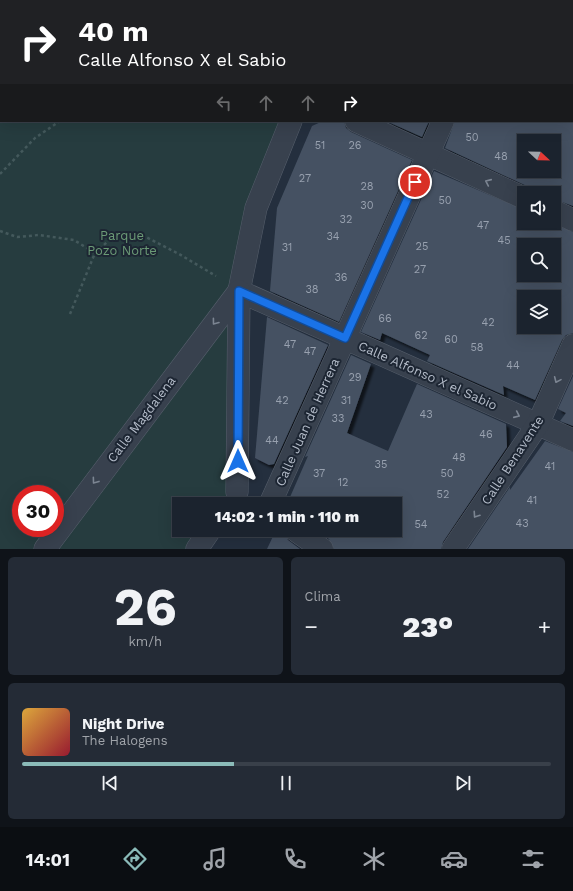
<!DOCTYPE html>
<html lang="es">
<meta charset="utf-8">
<style>
:root{--surface:#1b232e;--page:#242b36;--text:#f1f3f6;--muted:#a0a4aa;--line:#39404a;--accent:#8bbbb9}
body{margin:0;font-family:"Work Sans",sans-serif;background:var(--page);color:var(--text);height:100vh;display:flex;flex-direction:column;font-size:15px;white-space:nowrap}
*{box-sizing:border-box;margin:0}
p{font-size:13px;color:var(--muted)}
.icon{flex:none;width:22px;height:22px;fill:none;stroke:currentColor;stroke-width:2;stroke-linecap:round;stroke-linejoin:round}
.map{position:relative;height:549px;overflow:hidden}
.side{display:flex;flex-direction:column;gap:8px;padding:8px;background:#0f1319;flex:1}
.side>*{flex:none}
.banner{position:absolute;left:0px;top:0px;width:573px;height:122px;box-shadow:0 4px 16px #0002,0 0 0 1px var(--line);background:#202124;color:#fff;overflow:hidden}
.needle{width:26px;rotate:112deg}
.controls{position:absolute;left:517px;top:134px;display:grid;gap:8px}
.controls a{display:grid;place-items:center;width:44px;height:44px;border-radius:0px;background:var(--surface);box-shadow:0 4px 16px #0002,0 0 0 1px var(--line);font-size:20px}
.speed{position:absolute;left:12px;top:485px;display:flex;gap:8px;font-size:20px;font-weight:700;text-align:center}
.speed>*{display:grid;place-content:center;width:52px;height:52px;border-radius:50%;background:var(--surface);box-shadow:0 4px 16px #0002,0 0 0 1px var(--line);line-height:1}
.speed .limit{border:6px solid #d22;background:#fff;color:#111}
.pin{position:absolute;display:grid;place-items:center;width:34px;height:34px;color:#fff;margin:-17px;border:2px solid #fff;border-radius:50%;box-shadow:0 1px 4px #0007}
.me{position:absolute;width:44px;margin:-22px;rotate:0deg;stroke-linejoin:round;filter:drop-shadow(0 0 3px #0008)}
.turn{display:flex;align-items:center;gap:14px;height:84px;padding:0 12px;font-size:18px}
.turn .icon{width:52px;height:52px;stroke-width:2.5}
.turn b{display:block;font-size:28px;line-height:34px}
.lanes{display:flex;align-items:center;height:38px;padding:0 12px;background:#0003;justify-content:center;gap:20px;direction:ltr}
.lanes .off{opacity:.35}
.big{font-size:30px;font-weight:800;line-height:1.1}
.side .tile{flex:1;display:flex;flex-direction:column;justify-content:center;gap:6px;min-width:0;padding:0 14px;border-radius:6px;background:var(--page)}
.side .dial{align-items:center;gap:0}
.dial b{font-size:52px;line-height:1}
.song{display:flex;align-items:center;gap:12px}
.cover{width:48px;height:48px;border-radius:6px;background:linear-gradient(135deg,hsl(40 70% 55%),hsl(350 70% 35%))}
.played{height:4px;border-radius:2px;background:linear-gradient(90deg,var(--accent) 40%,var(--line) 40%)}
.keys{display:flex;justify-content:space-around;direction:ltr}
.heat{display:flex;justify-content:space-between;align-items:center;font-size:22px;direction:ltr}
.side .tiles{flex:1;display:grid;gap:8px;grid-template-columns:1fr 1fr}
.tile:last-child{grid-column:span 2}
.trip{position:absolute;left:172px;top:497px;width:230px;height:40px;border-radius:0px;background:var(--surface);box-shadow:0 4px 16px #0002,0 0 0 1px var(--line);font-weight:800;line-height:40px;text-align:center}
.menu{display:flex;height:64px;justify-content:space-around;align-items:center;background:#0b0e12;color:var(--muted)}
.menu .icon{width:28px;height:28px}
.menu .current{color:var(--accent)}
.menu b{font-size:18px;color:var(--text)}
.map>svg:first-child{display:block}
.green{fill:#263c3f;fill-rule:evenodd}
.building{fill:#455162;fill-rule:evenodd;filter:url(#shadow)}
.lines{fill:none;stroke-linecap:round;stroke-linejoin:round}
.minor-casing{stroke:#565f6c;stroke-width:23}
.path{stroke:#44595c;stroke-width:2.5;stroke-dasharray:3 3;stroke-linecap:butt}
.minor{stroke:#38414e;stroke-width:22}
.oneway{stroke:#7c8592}
.route-casing{stroke:#114b97;stroke-width:10}
.route{stroke:#1a73e8;stroke-width:7}
.labels{text-anchor:middle;stroke-width:4;stroke-linejoin:round;paint-order:stroke}
.number-label{font-size:11px;fill:#98a1af}
.park-label{font-size:13px;fill:#6b9a76;stroke:#1d2633}
.street-label{font-size:13px;fill:#b4bcc9;stroke:#1d2633}
</style>
<div class="map">
<svg width="573" height="549" viewBox="0 0 573 549">
<defs>
<filter id="shadow"><feDropShadow dx="3.5" dy="3.5" stdDeviation="1" flood-color="#0009"/></filter>
</defs>
<rect width="100%" height="100%" fill="#242f3e"/>
<path class="green" d="M0 0H318L1 1V121H291L256 208 237 492 229 504H179V530H210L197 549H0ZM21 494H55V528H21Z"/>
<g class="building">
<path d="M323 121H344L346 128 351 132 412 160 339 322 270 291 277 208 312 126Z"/>
<path d="M386 121H429L422 137Z"/>
<path d="M455 121H573V206L554 199V193H535L529 187 445 148ZM524 141H554V171H524Z"/>
<path d="M434 171 524 210V223H550L573 232V333L566 335 562 340 535 400 503 386 504 395 427 361 430 355 382 333 380 340 361 332ZM524 245H554V275H524ZM524 297H554V327H524Z"/>
<path d="M267 317 328 345 274 464 269 465 255 458Z"/>
<path d="M351 355 371 364 347 433 388 451 417 384 506 424 507 447 443 542 441 549H334L329 539 317 530H395V504H287L308 456 305 457Z"/>
<path d="M573 376V426L560 421 566 413 558 409Z"/>
<path d="M545 441 573 452V549H468L510 487V490Z"/>
<path d="M276 530H283L288 540 300 549H267Z"/>
</g>
<g class="lines">
<defs>
<g id="minor">
<path d="M318 1V0"/>
<path d="M497 1V0"/>
<path d="M356 121 524 198"/>
<path d="M554 211 573 220"/>
<path d="M239 291 573 440"/>
<path d="M237 492 239 291 256 208 291 121"/>
<path d="M270 504 443 121"/>
<path d="M295 530 322 549"/>
<path d="M45 549 239 291"/>
<path d="M197 549 210 530"/>
<path d="M453 549 538 424 573 345"/>
</g>
</defs>
<use href="#minor" class="minor-casing"/>
<g class="path">
<path d="M183 1V0"/>
<path d="M0 3 1 4"/>
<path d="M0 174 35 138 60 121"/>
<path d="M0 231 17 237 39 235 74 240 95 253"/>
<path d="M70 314 95 253 115 235 140 234 179 254 216 276"/>
</g>
<use href="#minor" class="minor"/>
</g>
<defs><path id="oneway-chevron" d="M-2-3.5L2.5 0L-2 3.5" fill="none" stroke-width="1.6" stroke-linecap="round" stroke-linejoin="round"/></defs>
<g class="oneway">
<use href="#oneway-chevron" transform="translate(488 182) rotate(-156)"/>
<use href="#oneway-chevron" transform="translate(215 322) rotate(127)"/>
<use href="#oneway-chevron" transform="translate(557 380) rotate(114)"/>
<use href="#oneway-chevron" transform="translate(517 415) rotate(24)"/>
<use href="#oneway-chevron" transform="translate(95 481) rotate(126)"/>
<use href="#oneway-chevron" transform="translate(476 515) rotate(124)"/>
</g>
<g class="lines">
<defs>
<path id="route" d="M238 461 239 291 345 338 415 182"/>
</defs>
<use href="#route" class="route-casing"/>
<use href="#route" class="route"/>
</g>
<g class="labels">
<g class="number-label">
<text x="472" y="141">50</text>
<text x="320" y="149">51</text>
<text x="355" y="149">26</text>
<text x="501" y="160">48</text>
<text x="305" y="182">27</text>
<text x="367" y="190">28</text>
<text x="445" y="204">50</text>
<text x="367" y="209">30</text>
<text x="346" y="223">32</text>
<text x="483" y="229">47</text>
<text x="333" y="240">34</text>
<text x="504" y="244">45</text>
<text x="422" y="250">25</text>
<text x="287" y="251">31</text>
<text x="420" y="273">27</text>
<text x="341" y="281">36</text>
<text x="312" y="293">38</text>
<text x="385" y="322">66</text>
<text x="488" y="326">42</text>
<text x="421" y="339">62</text>
<text x="451" y="343">60</text>
<text x="290" y="348">47</text>
<text x="477" y="351">58</text>
<text x="310" y="355">47</text>
<text x="513" y="369">44</text>
<text x="355" y="381">29</text>
<text x="282" y="404">42</text>
<text x="346" y="404">31</text>
<text x="426" y="418">43</text>
<text x="338" y="422">33</text>
<text x="486" y="438">46</text>
<text x="272" y="444">44</text>
<text x="459" y="461">48</text>
<text x="381" y="468">35</text>
<text x="550" y="470">41</text>
<text x="319" y="477">37</text>
<text x="447" y="477">50</text>
<text x="343" y="486">12</text>
<text x="443" y="498">52</text>
<text x="532" y="504">41</text>
<text x="522" y="527">43</text>
<text x="421" y="528">54</text>
</g>
<g class="park-label">
<text x="122" y="240">Parque<tspan x="122" dy="15">Pozo Norte</tspan></text>
</g>
<g class="street-label">
<text transform="translate(428 375) rotate(24)" y="5">Calle Alfonso X el Sabio</text>
<text transform="translate(141 419) rotate(-53)" y="5">Calle Magdalena</text>
<text transform="translate(307 422) rotate(-66)" y="5">Calle Juan de Herrera</text>
<text transform="translate(512 460) rotate(-57)" y="5">Calle Benavente</text>
</g>
</g>
</svg>
<div class="controls">
<a><svg class="needle" viewBox="-14 -14 28 28"><path d="M0-13l5 13h-10z" fill="#e53935"/><path d="M0 13l5-13h-10z" fill="#a0a4aa"/></svg></a>
<a><svg class="icon" aria-label="sound" viewBox="0 0 24 24"><path d="M4 9h4l5-4v14l-5-4H4zM17 9q2 3 0 6"/></svg></a>
<a><svg class="icon" aria-label="search" viewBox="0 0 24 24"><circle cx="10" cy="10" r="6"/><path d="M15 15l6 6"/></svg></a>
<a><svg class="icon" aria-label="layers" viewBox="0 0 24 24"><path d="M12 4l9 5-9 5-9-5zM3 14l9 5 9-5"/></svg></a>
</div>
<div class="speed"><div class="limit">30</div></div>
<div class="pin" style="left:415px;top:182px;background:#d93025"><svg class="icon" aria-label="arrive" viewBox="0 0 24 24"><path d="M6 21V4h12l-3 4 3 4H6"/></svg></div>
<svg class="me" style="left:238px;top:461px" viewBox="-20 -20 40 40"><path d="M0-17L14 15 0 8-14 15z" fill="#1a73e8" stroke="#fff" stroke-width="4"/></svg>
<div class="trip">14:02 · 1 min · 110 m</div>
<div class="banner">
<div class="turn"><svg class="icon" aria-label="right" viewBox="0 0 24 24"><path d="M7 20v-9h11M14 6l5 5-5 5"/></svg><div><b>40 m</b>Calle Alfonso X el Sabio</div></div>
<div class="lanes"><svg class="icon off" aria-label="left" viewBox="0 0 24 24"><path d="M17 20v-9H6M10 6l-5 5 5 5"/></svg><svg class="icon off" aria-label="ahead" viewBox="0 0 24 24"><path d="M12 20V5M6 11l6-6 6 6"/></svg><svg class="icon off" aria-label="ahead" viewBox="0 0 24 24"><path d="M12 20V5M6 11l6-6 6 6"/></svg><svg class="icon" aria-label="right" viewBox="0 0 24 24"><path d="M7 20v-9h11M14 6l5 5-5 5"/></svg></div>
</div>
</div>
<section class="side">
<div class="tiles">
<div class="tile dial"><b>26</b><p>km/h</p></div>
<div class="tile"><p>Clima</p>
<div class="heat"><a>−</a><b class="big">23°</b><a>+</a></div>
</div>
<div class="tile">
<div class="song"><i class="cover"></i><div><b>Night Drive</b><p>The Halogens</p></div></div>
<div class="played"></div>
<div class="keys"><svg class="icon" aria-label="previous" viewBox="0 0 24 24"><path d="M18 5L8 12l10 7zM5 5v14"/></svg><svg class="icon" aria-label="pause" viewBox="0 0 24 24"><path d="M8 5v14M16 5v14"/></svg><svg class="icon" aria-label="next" viewBox="0 0 24 24"><path d="M6 5l10 7-10 7zM19 5v14"/></svg></div>
</div>
</div>
</section>
<nav class="menu">
<b>14:01</b>
<svg class="icon current" aria-label="directions" viewBox="0 0 24 24"><path d="M12 3l9 9-9 9-9-9zM9 14v-3h6M13 9l2 2-2 2"/></svg>
<svg class="icon" aria-label="music" viewBox="0 0 24 24"><path d="M9 18V5l10-2v13"/><circle cx="6" cy="18" r="3"/><circle cx="16" cy="16" r="3"/></svg>
<svg class="icon" aria-label="phone" viewBox="0 0 24 24"><path d="M5 4h4l2 5-3 2q2 4 5 5l2-3 5 2v4C11 20 4 13 5 4z"/></svg>
<svg class="icon" aria-label="climate" viewBox="0 0 24 24"><path d="M12 3v18M4 7l16 10M4 17L20 7"/></svg>
<svg class="icon" aria-label="car" viewBox="0 0 24 24"><path d="M5 17H2v-5l4-1 3-4h7l3 4 3 1v5h-3M9 17h6M6 11h13"/><circle cx="7" cy="17" r="2"/><circle cx="17" cy="17" r="2"/></svg>
<svg class="icon" aria-label="filters" viewBox="0 0 24 24"><path d="M4 7h16M4 17h16"/><circle cx="9" cy="7" r="2"/><circle cx="15" cy="17" r="2"/></svg>
</nav>
